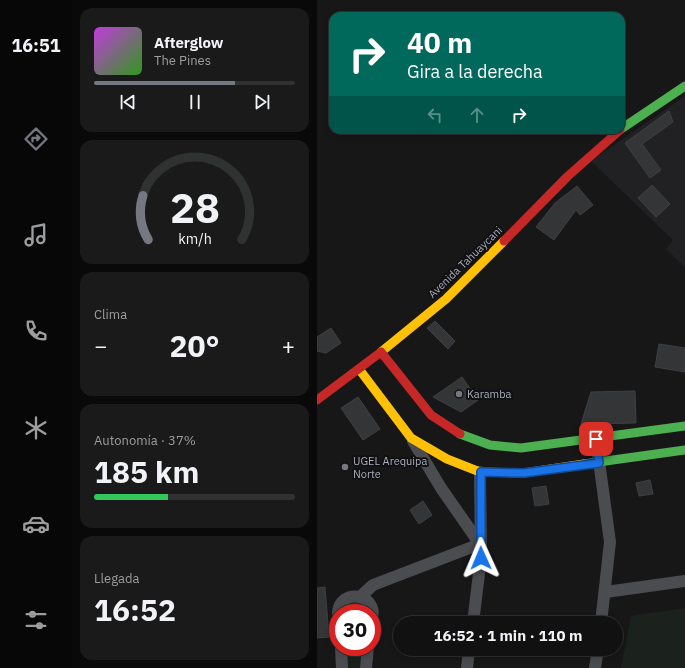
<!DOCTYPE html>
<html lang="es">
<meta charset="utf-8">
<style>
:root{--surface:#111;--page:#1a1a1a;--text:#f1f3f6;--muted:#9c9d9f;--line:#303131;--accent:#757880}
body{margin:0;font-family:"IBM Plex Sans",sans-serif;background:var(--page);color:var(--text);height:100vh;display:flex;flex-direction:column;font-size:15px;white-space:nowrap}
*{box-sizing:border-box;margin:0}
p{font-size:13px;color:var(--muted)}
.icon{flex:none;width:22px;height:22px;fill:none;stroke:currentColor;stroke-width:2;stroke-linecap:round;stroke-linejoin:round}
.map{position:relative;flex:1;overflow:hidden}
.panel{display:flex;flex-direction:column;gap:8px;padding:8px;background:#090909;width:245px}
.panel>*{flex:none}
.hud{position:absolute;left:12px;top:12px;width:296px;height:122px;border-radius:12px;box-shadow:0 2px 6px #0003,0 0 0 1px var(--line);background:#00695c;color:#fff;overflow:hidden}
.speed{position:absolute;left:12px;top:604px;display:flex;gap:8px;font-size:20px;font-weight:700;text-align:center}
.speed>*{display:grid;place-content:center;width:52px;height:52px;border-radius:50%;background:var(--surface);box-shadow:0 2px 6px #0003,0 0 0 1px var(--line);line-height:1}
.speed .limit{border:6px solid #d22;background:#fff;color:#111}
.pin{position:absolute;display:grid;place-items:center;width:34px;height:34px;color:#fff;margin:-17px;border-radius:8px;box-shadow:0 2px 6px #0006}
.me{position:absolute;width:44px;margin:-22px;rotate:359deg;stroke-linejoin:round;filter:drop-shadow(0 0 3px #0008)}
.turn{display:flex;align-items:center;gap:14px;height:84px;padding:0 12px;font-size:18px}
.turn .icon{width:52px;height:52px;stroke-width:2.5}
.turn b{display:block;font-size:28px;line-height:34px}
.lanes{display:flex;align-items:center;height:38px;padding:0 12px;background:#0003;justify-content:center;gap:20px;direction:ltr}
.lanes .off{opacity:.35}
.big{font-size:30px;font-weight:800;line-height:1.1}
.panel .card{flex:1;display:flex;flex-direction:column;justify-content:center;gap:6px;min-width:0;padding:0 14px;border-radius:12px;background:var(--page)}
.panel .dial{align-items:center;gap:0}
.dial svg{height:104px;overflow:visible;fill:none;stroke:var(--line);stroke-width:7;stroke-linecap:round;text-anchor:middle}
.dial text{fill:var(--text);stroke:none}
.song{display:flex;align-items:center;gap:12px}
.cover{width:48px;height:48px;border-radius:6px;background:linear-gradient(135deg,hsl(290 70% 55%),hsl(110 70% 35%))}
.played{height:4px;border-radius:2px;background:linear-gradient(90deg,var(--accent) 70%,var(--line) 70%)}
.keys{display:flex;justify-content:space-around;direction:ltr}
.heat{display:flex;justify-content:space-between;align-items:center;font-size:22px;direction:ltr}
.charge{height:6px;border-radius:3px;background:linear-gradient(90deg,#34c759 37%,var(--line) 0)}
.trip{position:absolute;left:76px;top:616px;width:230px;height:40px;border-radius:20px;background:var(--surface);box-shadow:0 2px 6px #0003,0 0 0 1px var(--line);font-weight:800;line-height:40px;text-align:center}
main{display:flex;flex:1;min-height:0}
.dock{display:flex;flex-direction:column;width:72px;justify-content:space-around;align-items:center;background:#070707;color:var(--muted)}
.dock .icon{width:28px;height:28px}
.dock .selected{color:var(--accent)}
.dock b{font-size:18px;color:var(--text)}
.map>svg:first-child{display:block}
.built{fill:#212124}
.green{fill:#1b211c}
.building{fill:#343537;stroke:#3f4043}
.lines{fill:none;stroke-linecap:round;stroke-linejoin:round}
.street{stroke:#4b4c50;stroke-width:12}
.fast{stroke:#4caf50;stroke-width:9}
.slow{stroke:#ffc107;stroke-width:9}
.jam{stroke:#c62828;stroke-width:9}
.route-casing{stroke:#114b97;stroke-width:10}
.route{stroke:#1a73e8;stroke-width:7}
.poi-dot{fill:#757880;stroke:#111113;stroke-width:1.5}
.labels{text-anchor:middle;stroke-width:4;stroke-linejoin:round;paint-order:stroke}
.street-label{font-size:11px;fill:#a8adb8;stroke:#111113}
.poi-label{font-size:11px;fill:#a8adb8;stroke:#111113;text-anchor:start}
</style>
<main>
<nav class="dock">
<b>16:51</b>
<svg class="icon selected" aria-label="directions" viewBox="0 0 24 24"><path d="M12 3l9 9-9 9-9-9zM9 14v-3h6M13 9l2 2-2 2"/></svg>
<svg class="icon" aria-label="music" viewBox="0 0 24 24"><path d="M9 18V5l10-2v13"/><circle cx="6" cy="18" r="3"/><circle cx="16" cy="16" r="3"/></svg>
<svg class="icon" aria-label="phone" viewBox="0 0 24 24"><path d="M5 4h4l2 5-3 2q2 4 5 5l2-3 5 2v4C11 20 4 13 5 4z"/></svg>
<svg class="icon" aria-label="climate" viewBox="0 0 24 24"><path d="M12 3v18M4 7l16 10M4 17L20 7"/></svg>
<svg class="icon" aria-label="car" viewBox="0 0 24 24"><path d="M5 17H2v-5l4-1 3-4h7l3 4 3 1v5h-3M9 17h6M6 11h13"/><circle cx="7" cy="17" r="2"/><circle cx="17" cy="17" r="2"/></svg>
<svg class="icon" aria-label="filters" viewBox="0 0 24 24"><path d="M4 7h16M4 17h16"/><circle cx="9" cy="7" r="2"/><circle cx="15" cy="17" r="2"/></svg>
</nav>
<section class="panel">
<div class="card">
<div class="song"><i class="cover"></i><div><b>Afterglow</b><p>The Pines</p></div></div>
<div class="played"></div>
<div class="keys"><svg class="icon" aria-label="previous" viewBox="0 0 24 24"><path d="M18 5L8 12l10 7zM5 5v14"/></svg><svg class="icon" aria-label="pause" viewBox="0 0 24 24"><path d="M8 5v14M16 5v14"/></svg><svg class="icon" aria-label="next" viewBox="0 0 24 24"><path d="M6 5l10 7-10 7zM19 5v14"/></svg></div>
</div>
<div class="card dial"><svg viewBox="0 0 100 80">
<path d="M14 69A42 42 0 1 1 86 69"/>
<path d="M14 69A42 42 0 0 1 10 35" stroke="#757880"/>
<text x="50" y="56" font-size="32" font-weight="700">28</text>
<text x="50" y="72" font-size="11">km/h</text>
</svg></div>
<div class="card"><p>Clima</p>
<div class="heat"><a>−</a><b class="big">20°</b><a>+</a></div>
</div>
<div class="card"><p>Autonomía · 37%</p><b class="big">185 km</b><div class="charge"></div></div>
<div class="card"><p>Llegada</p><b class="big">16:52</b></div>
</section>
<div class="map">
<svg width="368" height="668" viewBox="0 0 368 668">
<rect width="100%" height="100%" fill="#171717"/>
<path class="built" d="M368 96V267L349 249 356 240 274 161Z"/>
<g class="green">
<path d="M368 608V668H304L314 616Z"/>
<path d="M27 647H49L46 668H29Z"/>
</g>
<g class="building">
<path d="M352 111 356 122 325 144 344 170 333 178 308 143Z"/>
<path d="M335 185 353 204 339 217 321 198Z"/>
<path d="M260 186 276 205 263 215 259 210 237 240 219 227 238 203Z"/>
<path d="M118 321 138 341 131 349 110 328Z"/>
<path d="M14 328 24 343 9 353 0 351V337Z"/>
<path d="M342 344 368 348V372L338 367Z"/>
<path d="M145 377 161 400 144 412 116 397Z"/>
<path d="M318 391 319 423 264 424 274 392Z"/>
<path d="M41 397 63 429 46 440 24 408Z"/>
<path d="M333 480 336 494 322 496 319 483Z"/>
<path d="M229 486 232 504 218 506 215 488Z"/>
<path d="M106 501 115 515 102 524 93 510Z"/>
<path d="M8 587 12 637 0 638V588Z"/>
</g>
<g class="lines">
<g class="street">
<path d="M279 439 293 542 284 623"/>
<path d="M96 441 124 488 163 544"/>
<path d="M289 592 368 581"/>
<path d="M44 596 56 585 163 544"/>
<path d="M21 613C22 588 61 593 55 618"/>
<path d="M156 623 164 557 163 472"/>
<path d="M24 647 25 668"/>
<path d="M49 668 51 647"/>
<path d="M150 668 152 649"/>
<path d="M278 668 281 649"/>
</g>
<g class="fast">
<path d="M304 129 368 86"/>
<path d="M143 434 173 445 204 448 368 426"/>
<path d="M267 464 368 450"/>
</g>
<g class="slow">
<path d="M64 352 129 299 187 241"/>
<path d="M42 369 94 438 130 459 163 472 207 473 267 464"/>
</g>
<g class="jam">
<path d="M187 241 251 176 303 130"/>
<path d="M0 400 64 352 114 415 143 434"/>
</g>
</g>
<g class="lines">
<defs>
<path id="route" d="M164 558V472L207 473 282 463 279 439"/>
</defs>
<use href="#route" class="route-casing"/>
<use href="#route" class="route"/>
</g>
<g class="poi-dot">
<circle cx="142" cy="394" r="4"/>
<circle cx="28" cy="467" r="4"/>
</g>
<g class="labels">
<g class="street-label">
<text transform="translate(148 262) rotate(-44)" y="4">Avenida Tahuaycani</text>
</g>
<g class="poi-label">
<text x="150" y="398">Karamba</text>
<text x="36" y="465">UGEL Arequipa<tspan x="36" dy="13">Norte</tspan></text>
</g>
</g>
</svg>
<div class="speed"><div class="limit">30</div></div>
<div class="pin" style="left:279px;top:439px;background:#d93025"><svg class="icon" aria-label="arrive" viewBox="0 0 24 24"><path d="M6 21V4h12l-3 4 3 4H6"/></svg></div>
<svg class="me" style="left:164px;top:558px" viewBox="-20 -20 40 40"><path d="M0-17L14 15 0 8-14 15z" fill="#1a73e8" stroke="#fff" stroke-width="4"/></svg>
<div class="trip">16:52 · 1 min · 110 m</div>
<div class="hud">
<div class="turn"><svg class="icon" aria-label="right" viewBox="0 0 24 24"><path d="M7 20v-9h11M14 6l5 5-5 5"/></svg><div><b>40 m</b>Gira a la derecha</div></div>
<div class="lanes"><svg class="icon off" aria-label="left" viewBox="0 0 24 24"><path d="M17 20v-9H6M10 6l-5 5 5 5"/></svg><svg class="icon off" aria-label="ahead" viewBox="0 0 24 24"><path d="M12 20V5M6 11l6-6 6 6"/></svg><svg class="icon" aria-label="right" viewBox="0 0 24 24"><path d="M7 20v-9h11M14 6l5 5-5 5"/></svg></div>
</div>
</div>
</main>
